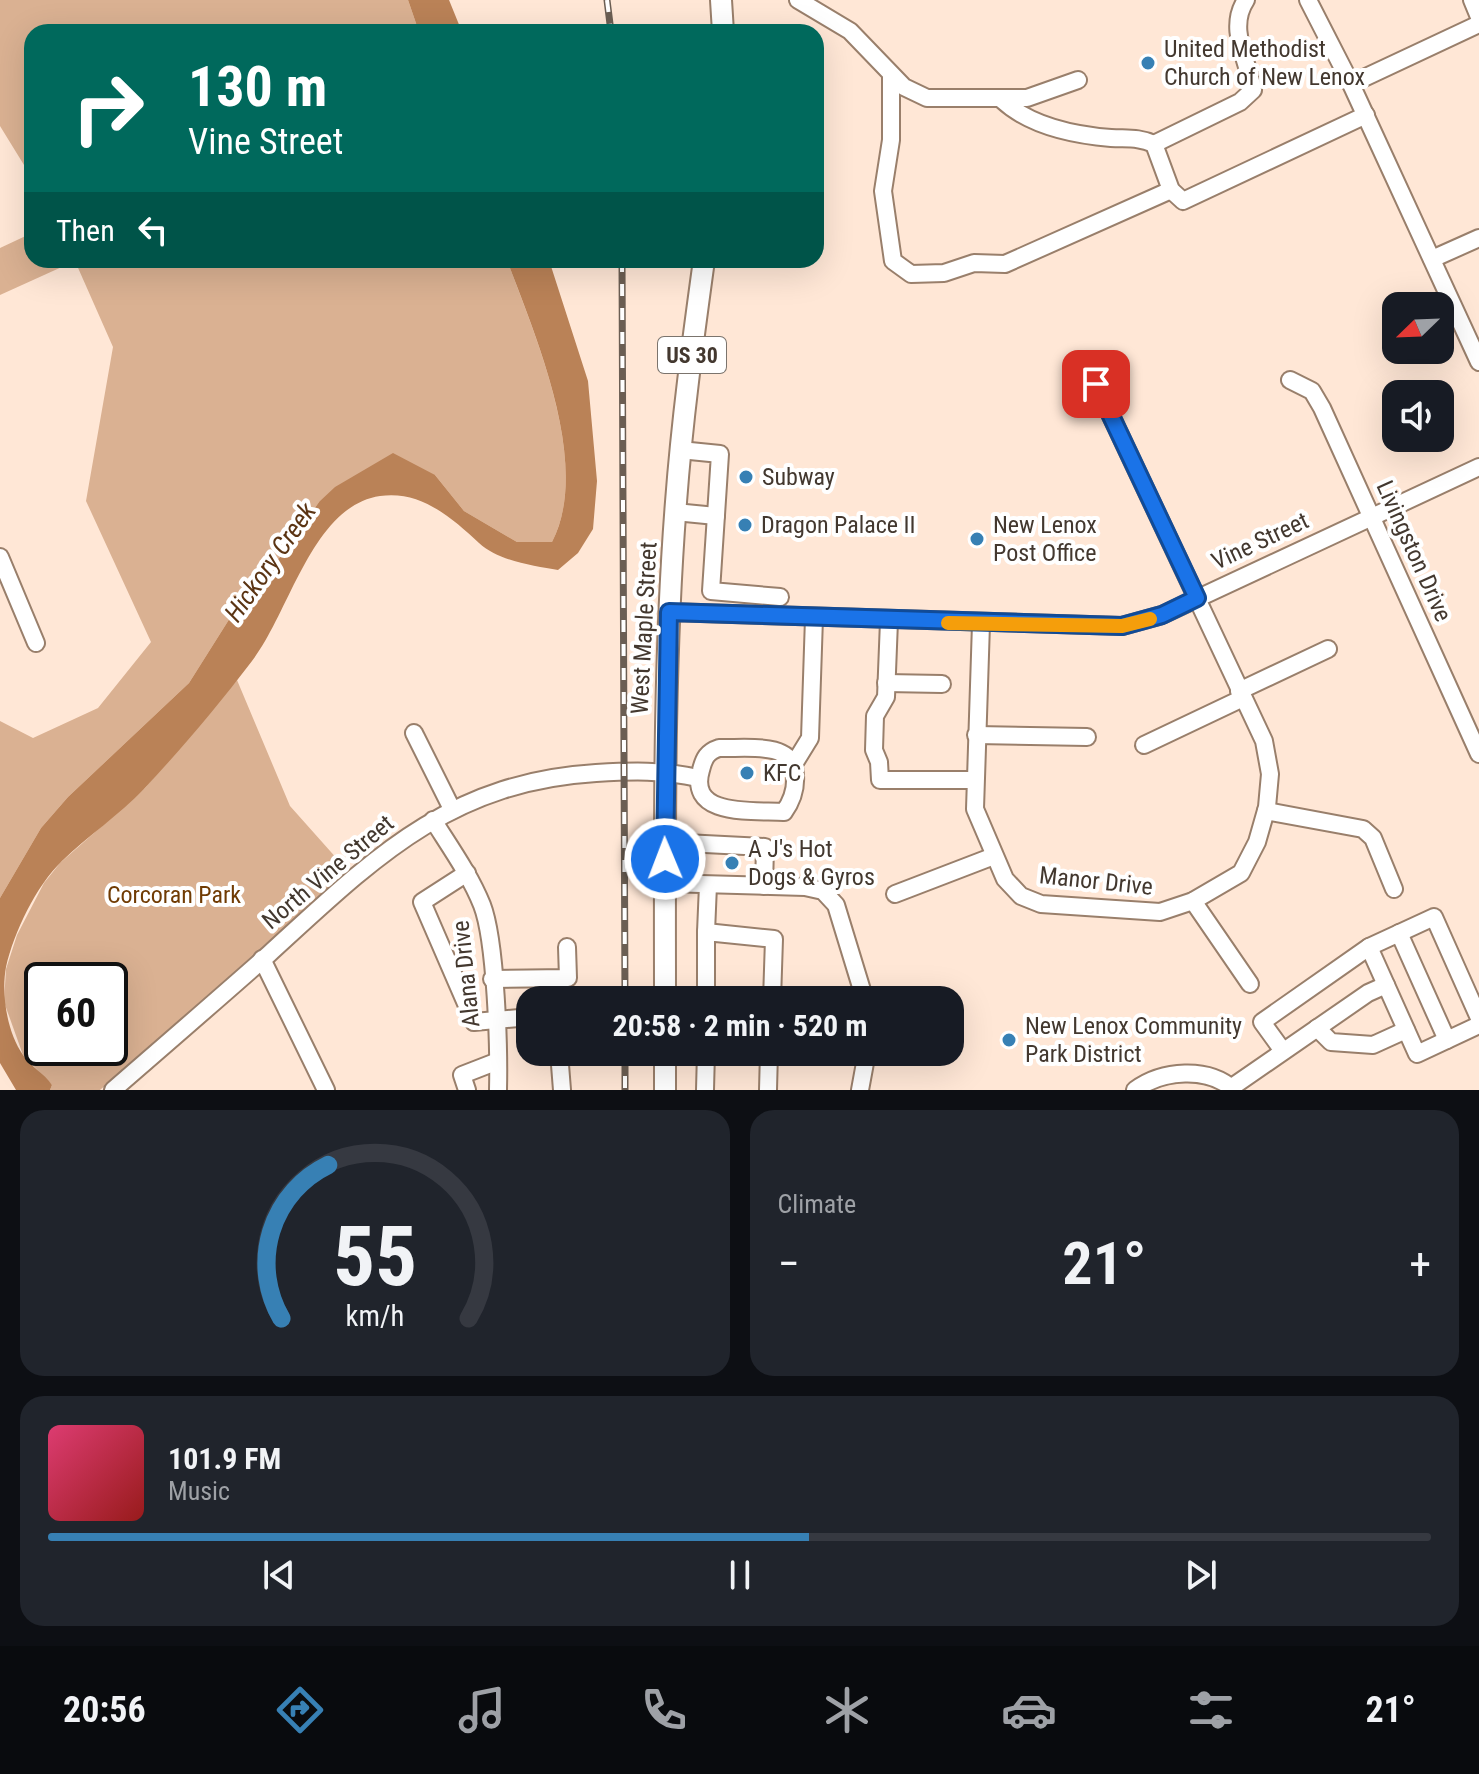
<!DOCTYPE html>
<meta charset="utf-8">
<style>
:root{--surface:#171b24;--page:#20242c;--text:#f1f3f6;--muted:#9ea1a6;--line:#363941;--accent:#3780b4}
body{margin:0;font-family:"Roboto Condensed",sans-serif;background:var(--page);color:var(--text);height:100vh;display:flex;flex-direction:column;font-size:30px;white-space:nowrap}
*{box-sizing:border-box;margin:0}
p{font-size:26px;color:var(--muted)}
.icon{flex:none;width:44px;height:44px;fill:none;stroke:currentColor;stroke-width:2;stroke-linecap:round;stroke-linejoin:round}
.map{position:relative;height:1090px;overflow:hidden}
.panel{display:flex;flex-direction:column;gap:20px;padding:20px;background:#0d0f14;flex:1}
.panel>*{flex:none}
.banner{position:absolute;left:24px;top:24px;width:800px;height:244px;border-radius:24px;box-shadow:0 8px 32px #0002;background:#00695c;color:#fff;overflow:hidden}
.needle{width:52px;rotate:247deg}
.buttons{position:absolute;left:1382px;top:292px;display:grid;gap:16px}
.buttons a{display:grid;place-items:center;width:72px;height:72px;border-radius:16px;background:var(--surface);box-shadow:0 8px 32px #0002;font-size:40px}
.speed{position:absolute;left:24px;top:962px;display:flex;gap:16px;font-size:40px;font-weight:700;text-align:center}
.speed>*{display:grid;place-content:center;width:104px;height:104px;border-radius:50%;background:var(--surface);box-shadow:0 8px 32px #0002;line-height:1}
.speed .limit{border:4px solid #111;border-radius:12px;background:#fff;color:#111}
.pin{position:absolute;display:grid;place-items:center;width:68px;height:68px;color:#fff;margin:-34px;border-radius:16px;box-shadow:0 4px 12px #0006}
.me{position:absolute;width:88px;margin:-44px;rotate:359deg;stroke-linejoin:round;filter:drop-shadow(0 0 6px #0008)}
.turn{display:flex;align-items:center;gap:28px;height:168px;padding:0 32px;font-size:36px}
.turn .icon{width:104px;height:104px;stroke-width:2.5}
.turn b{display:block;font-size:56px;line-height:68px}
.then{display:flex;align-items:center;height:76px;padding:0 32px;background:#0003;gap:16px;font-size:30px}
.big{font-size:60px;font-weight:700;line-height:1.1}
.panel .card{flex:1;display:flex;flex-direction:column;justify-content:center;gap:12px;min-width:0;padding:0 28px;border-radius:24px;background:var(--page)}
.panel .dial{align-items:center;gap:0}
.dial svg{height:208px;overflow:visible;fill:none;stroke:var(--line);stroke-width:7;stroke-linecap:round;text-anchor:middle}
.dial text{fill:var(--text);stroke:none}
.song{display:flex;align-items:center;gap:24px}
.cover{width:96px;height:96px;border-radius:12px;background:linear-gradient(135deg,hsl(340 70% 55%),hsl(0 70% 35%))}
.played{height:8px;border-radius:4px;background:linear-gradient(90deg,var(--accent) 55%,var(--line) 55%)}
.keys{display:flex;justify-content:space-around;direction:ltr}
.heat{display:flex;justify-content:space-between;align-items:center;font-size:44px;direction:ltr}
.panel .tiles{flex:1;display:grid;gap:20px;grid-template-columns:1fr 1fr}
.card:last-child{grid-column:span 2}
.trip{position:absolute;left:516px;top:986px;width:448px;height:80px;border-radius:24px;background:var(--surface);box-shadow:0 8px 32px #0002;font-weight:700;line-height:80px;text-align:center}
.menu{display:flex;height:128px;justify-content:space-around;align-items:center;background:#090b0e;color:var(--muted)}
.menu .icon{width:56px;height:56px}
.menu .current{color:var(--accent)}
.menu b{font-size:36px;color:var(--text)}
.map>svg:first-child{display:block}
.green{fill:#dab192;fill-rule:evenodd}
.water{fill:#ba8257}
.lines{fill:none;stroke-linecap:round;stroke-linejoin:round}
.minor-casing{stroke:#997f6b;stroke-width:20}
.major-casing{stroke:#997f6b;stroke-width:24}
.minor{stroke:#fff;stroke-width:16}
.major{stroke:#fff;stroke-width:20}
.rail-casing{stroke:#6b5e53;stroke-width:7}
.rail{stroke:#fff;stroke-width:4;stroke-dasharray:12;stroke-linecap:butt}
.route-casing{stroke:#114b97;stroke-width:20}
.route{stroke:#1a73e8;stroke-width:14}
.slow{stroke:#f59e0b;stroke-width:14}
.poi-dot{fill:#3780b4;stroke:#fff;stroke-width:3}
.labels{text-anchor:middle;stroke-width:8;stroke-linejoin:round;paint-order:stroke}
.shield{fill:#fff;stroke:#7b746d;stroke-width:2}
.shield-label{font-size:22px;font-weight:bold;fill:#43382f}
.poi-label{font-size:24px;fill:#43382f;stroke:#fff;text-anchor:start}
.street-label{font-size:24px;fill:#43382f;stroke:#fff}
.park-label{font-size:24px;fill:#703b03;stroke:#fff}
.water-label{font-size:26px;font-style:italic;fill:#5b3413;stroke:#fff}
</style>
<div class="map">
<svg width="1479" height="1090" viewBox="0 0 1479 1090">
<rect width="100%" height="100%" fill="#ffe7d6"/>
<g class="green">
<path d="M0 0H408L419 32H32V178L0 126Z"/>
<path d="M32 233V260H507C535 336 592 465 552 542H517L464 511 435 475 319 502 282 555 247 591 189 683 68 797 41 828 0 898V721L33 738 98 708 151 642 86 501 113 347 75 261 0 295V248Z"/>
<path d="M237 680 290 806 347 870 274 941 100 1090H50L52 1085 23 1055 4 1002 6 969 17 935 44 883 60 863 145 788ZM42 980H110V1048H42Z"/>
</g>
<g class="water">
<path d="M408 0H449L462 32H419Z"/>
<path d="M507 260H549L588 381 597 481 593 529 578 553 558 570C534 566 498 561 479 543 452 518 421 490 380 496 312 506 290 612 252 661 217 707 182 748 144 789 119 815 88 836 62 861 36 886 14 932 6 967 1 994 7 1032 23 1055 30 1066 44 1073 52 1085L50 1090H16L0 1063V898L41 828 68 797 189 683 247 591 282 555 319 502 335 487 393 453 435 475 464 511 517 542H552C592 465 535 335 507 260Z"/>
</g>
<g class="lines">
<defs>
<g id="minor">
<path d="M798 0 850 31 904 87 927 98H1027L1078 80"/>
<path d="M1308 0 1351 84 1479 362"/>
<path d="M1472 0 1479 17"/>
<path d="M891 76V140L883 191 893 261 911 274 944 273 974 263 1005 264 1171 190"/>
<path d="M1351 84 1479 24"/>
<path d="M1002 100C1030 126 1074 135 1111 138 1127 139 1139 137 1154 144L1171 190 1183 201 1366 115"/>
<path d="M1154 144 1240 102 1253 90C1248 60 1227 28 1246 0"/>
<path d="M1432 259 1479 238"/>
<path d="M1290 380 1312 391 1322 408 1479 754"/>
<path d="M680 450 720 454 711 591 780 597"/>
<path d="M675 512 716 516"/>
<path d="M0 557 36 643"/>
<path d="M669 612 1122 626 1162 615 1479 467"/>
<path d="M889 621 886 697 875 716 874 750 879 762 880 780H975"/>
<path d="M981 624 975 809 1005 879 1021 896 1041 904 1160 912 1193 901 1241 873 1257 842 1267 807 1270 774 1264 741 1096 384"/>
<path d="M886 683 942 684"/>
<path d="M1239 691 1328 649"/>
<path d="M414 733 452 809"/>
<path d="M976 735 1087 737"/>
<path d="M1144 745 1243 698"/>
<path d="M719 748C744 749 794 740 795 775 796 788 792 801 784 812 755 810 687 818 701 770 704 758 707 752 719 748Z"/>
<path d="M794 764 810 738 814 618"/>
<path d="M1266 811 1363 829 1373 838 1394 889"/>
<path d="M433 820C450 847 470 875 482 905 496 941 499 1049 498 1090"/>
<path d="M665 842 765 847 764 886"/>
<path d="M467 873 422 902 474 1022 530 1017"/>
<path d="M665 883 805 887 823 891 836 905 865 1000"/>
<path d="M895 894 994 856"/>
<path d="M1193 901 1250 984"/>
<path d="M706 932 708 885"/>
<path d="M1399 933 1447 1040"/>
<path d="M262 959 326 1090"/>
<path d="M492 979 568 978 567 947"/>
<path d="M706 1000V932L774 939 772 1000"/>
<path d="M1479 1018 1434 917 1369 947 1417 1054 1479 1025"/>
<path d="M1317 1028 1331 1042 1373 1045 1406 1030"/>
<path d="M1283 1051 1262 1022 1369 947"/>
<path d="M559 1052 562 1090"/>
<path d="M1232 1087 1368 993 1386 985"/>
<path d="M113 1090C165 1045 217 1000 269 954 372 860 448 782 596 773 632 771 663 770 698 778"/>
<path d="M467 1090 462 1075 498 1061"/>
<path d="M705 1090 706 1052"/>
<path d="M768 1090 769 1052"/>
<path d="M860 1090 867 1052"/>
<path d="M1135 1090C1162 1070 1208 1066 1234 1090"/>
</g>
<g id="major">
<path d="M721 0 723 32"/>
<path d="M665 1000C665 834 663 668 676 502 682 421 693 340 704 260"/>
<path d="M665 1090V1052"/>
</g>
</defs>
<use href="#minor" class="minor-casing"/>
<use href="#major" class="major-casing"/>
<use href="#minor" class="minor"/>
<use href="#major" class="major"/>
<defs>
<g id="rail">
<path d="M607 0 611 32"/>
<path d="M622 260 625 1000"/>
<path d="M625 1052V1090"/>
</g>
</defs>
<use href="#rail" class="rail-casing"/>
<use href="#rail" class="rail"/>
</g>
<g class="lines">
<defs>
<path id="route" d="M665 859 669 612 1122 626 1162 615 1197 598 1096 384"/>
</defs>
<use href="#route" class="route-casing"/>
<use href="#route" class="route"/>
<path class="slow" d="M948 623 1122 626 1150 619"/>
</g>
<g class="poi-dot">
<circle cx="1148" cy="63" r="8"/>
<circle cx="746" cy="477" r="8"/>
<circle cx="745" cy="525" r="8"/>
<circle cx="977" cy="539" r="8"/>
<circle cx="747" cy="773" r="8"/>
<circle cx="732" cy="863" r="8"/>
<circle cx="1009" cy="1040" r="8"/>
</g>
<g class="labels">
<rect class="shield" x="658" y="337" width="68" height="36" rx="6"/>
<g class="shield-label">
<text x="692" y="363">US 30</text>
</g>
<g class="poi-label">
<text x="1164" y="57">United Methodist<tspan x="1164" dy="28">Church of New Lenox</tspan></text>
<text x="762" y="485">Subway</text>
<text x="761" y="533">Dragon Palace II</text>
<text x="993" y="533">New Lenox<tspan x="993" dy="28">Post Office</tspan></text>
<text x="763" y="781">KFC</text>
<text x="748" y="857">A J's Hot<tspan x="748" dy="28">Dogs &amp; Gyros</tspan></text>
<text x="1025" y="1034">New Lenox Community<tspan x="1025" dy="28">Park District</tspan></text>
</g>
<g class="street-label">
<text transform="translate(1260 541) rotate(-25)" y="8">Vine Street</text>
<text transform="translate(1414 551) rotate(66)" y="8">Livingston Drive</text>
<text transform="translate(644 628) rotate(-87)" y="8">West Maple Street</text>
<text transform="translate(328 872) rotate(-40)" y="8">North Vine Street</text>
<text transform="translate(1096 881) rotate(6)" y="8">Manor Drive</text>
<text transform="translate(466 974) rotate(-96)" y="8">Alana Drive</text>
</g>
<g class="park-label">
<text x="174" y="903">Corcoran Park</text>
</g>
<g class="water-label">
<text transform="translate(270 562) rotate(-55)" y="9">Hickory Creek</text>
</g>
</g>
</svg>
<div class="buttons">
<a><svg class="needle" viewBox="-14 -14 28 28"><path d="M0-13l5 13h-10z" fill="#e53935"/><path d="M0 13l5-13h-10z" fill="#9ea1a6"/></svg></a>
<a><svg class="icon" aria-label="sound" viewBox="0 0 24 24"><path d="M4 9h4l5-4v14l-5-4H4zM17 9q2 3 0 6"/></svg></a>
</div>
<div class="speed"><div class="limit">60</div></div>
<div class="pin" style="left:1096px;top:384px;background:#d93025"><svg class="icon" aria-label="arrive" viewBox="0 0 24 24"><path d="M6 21V4h12l-3 4 3 4H6"/></svg></div>
<svg class="me" style="left:665px;top:859px" viewBox="-20 -20 40 40"><circle r="17" fill="#1a73e8" stroke="#fff" stroke-width="3"/><path d="M0-11L8 9 0 5-8 9z" fill="#fff"/></svg>
<div class="trip">20:58 · 2 min · 520 m</div>
<div class="banner">
<div class="turn"><svg class="icon" aria-label="right" viewBox="0 0 24 24"><path d="M7 20v-9h11M14 6l5 5-5 5"/></svg><div><b>130 m</b>Vine Street</div></div>
<div class="then">Then<svg class="icon" aria-label="left" viewBox="0 0 24 24"><path d="M17 20v-9H6M10 6l-5 5 5 5"/></svg></div>
</div>
</div>
<section class="panel">
<div class="tiles">
<div class="card dial"><svg viewBox="0 0 100 80">
<path d="M14 69A42 42 0 1 1 86 69"/>
<path d="M14 69A42 42 0 0 1 32 10" stroke="#3780b4"/>
<text x="50" y="56" font-size="32" font-weight="700">55</text>
<text x="50" y="72" font-size="11">km/h</text>
</svg></div>
<div class="card"><p>Climate</p>
<div class="heat"><a>−</a><b class="big">21°</b><a>+</a></div>
</div>
<div class="card">
<div class="song"><i class="cover"></i><div><b>101.9 FM</b><p>Music</p></div></div>
<div class="played"></div>
<div class="keys"><svg class="icon" aria-label="previous" viewBox="0 0 24 24"><path d="M18 5L8 12l10 7zM5 5v14"/></svg><svg class="icon" aria-label="pause" viewBox="0 0 24 24"><path d="M8 5v14M16 5v14"/></svg><svg class="icon" aria-label="next" viewBox="0 0 24 24"><path d="M6 5l10 7-10 7zM19 5v14"/></svg></div>
</div>
</div>
</section>
<nav class="menu">
<b>20:56</b>
<svg class="icon current" aria-label="directions" viewBox="0 0 24 24"><path d="M12 3l9 9-9 9-9-9zM9 14v-3h6M13 9l2 2-2 2"/></svg>
<svg class="icon" aria-label="music" viewBox="0 0 24 24"><path d="M9 18V5l10-2v13"/><circle cx="6" cy="18" r="3"/><circle cx="16" cy="16" r="3"/></svg>
<svg class="icon" aria-label="phone" viewBox="0 0 24 24"><path d="M5 4h4l2 5-3 2q2 4 5 5l2-3 5 2v4C11 20 4 13 5 4z"/></svg>
<svg class="icon" aria-label="climate" viewBox="0 0 24 24"><path d="M12 3v18M4 7l16 10M4 17L20 7"/></svg>
<svg class="icon" aria-label="car" viewBox="0 0 24 24"><path d="M5 17H2v-5l4-1 3-4h7l3 4 3 1v5h-3M9 17h6M6 11h13"/><circle cx="7" cy="17" r="2"/><circle cx="17" cy="17" r="2"/></svg>
<svg class="icon" aria-label="filters" viewBox="0 0 24 24"><path d="M4 7h16M4 17h16"/><circle cx="9" cy="7" r="2"/><circle cx="15" cy="17" r="2"/></svg>
<b>21°</b>
</nav>
